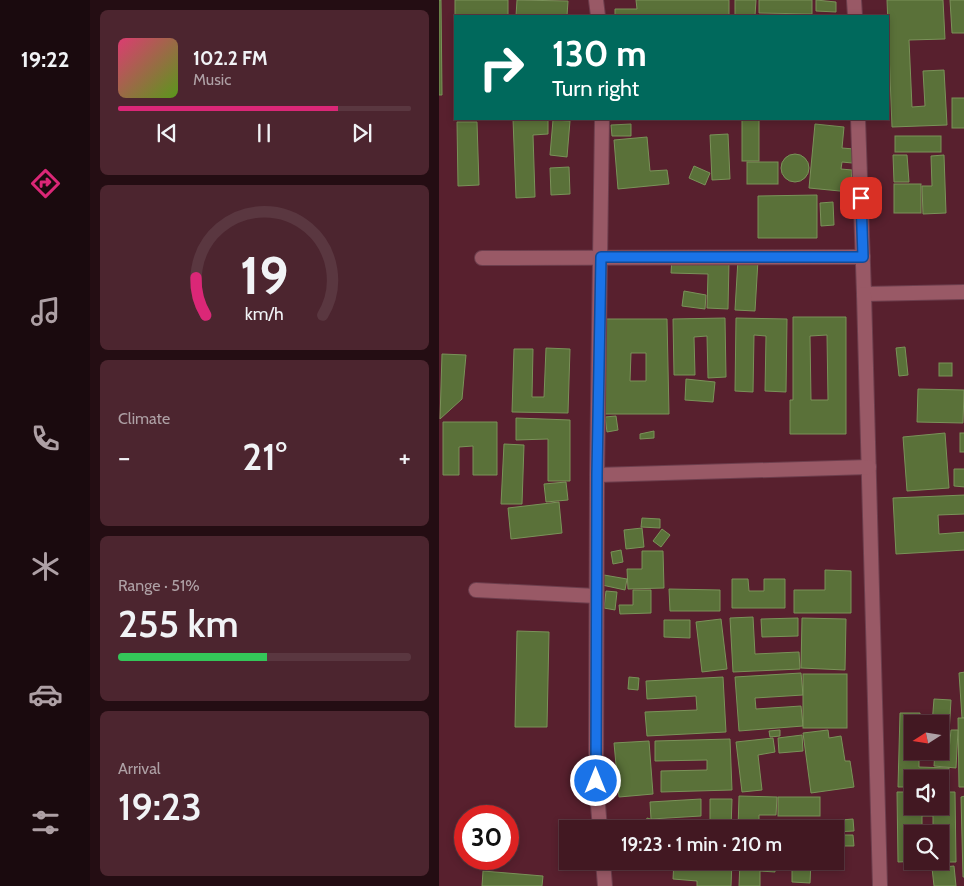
<!DOCTYPE html>
<meta charset="utf-8">
<style>
:root{--surface:#421822;--page:#4c252f;--text:#f1f3f6;--muted:#aea0a5;--line:#5a3740;--accent:#db2777}
body{margin:0;font-family:Cabin,sans-serif;background:var(--page);color:var(--text);height:100vh;display:flex;flex-direction:column;font-size:19px;white-space:nowrap}
*{box-sizing:border-box;margin:0}
p{font-size:16px;color:var(--muted)}
.icon{flex:none;width:28px;height:28px;fill:none;stroke:currentColor;stroke-width:2;stroke-linecap:round;stroke-linejoin:round}
.map{position:relative;flex:1;overflow:hidden}
.drawer{display:flex;flex-direction:column;gap:10px;padding:10px;background:#240d13;width:349px}
.drawer>*{flex:none}
.top-card{position:absolute;left:15px;top:15px;width:435px;height:105px;border-radius:0px;box-shadow:0 2px 8px #0003,0 0 0 1px var(--line);background:#00695c;color:#fff;overflow:hidden}
.needle{width:32px;rotate:258deg}
.fabs{position:absolute;left:465px;top:715px;display:grid;gap:10px}
.fabs a{display:grid;place-items:center;width:45px;height:45px;border-radius:0px;background:var(--surface);box-shadow:0 2px 8px #0003,0 0 0 1px var(--line);font-size:25px}
.speed{position:absolute;left:15px;top:805px;display:flex;gap:10px;font-size:25px;font-weight:700;text-align:center}
.speed>*{display:grid;place-content:center;width:65px;height:65px;border-radius:50%;background:var(--surface);box-shadow:0 2px 8px #0003,0 0 0 1px var(--line);line-height:1}
.speed .limit{border:8px solid #d22;background:#fff;color:#111}
.pin{position:absolute;display:grid;place-items:center;width:42px;height:42px;color:#fff;margin:-21px;border-radius:10px;box-shadow:0 2px 8px #0006}
.me{position:absolute;width:55px;margin:-28px;rotate:0deg;stroke-linejoin:round;filter:drop-shadow(0 0 4px #0008)}
.turn{display:flex;align-items:center;gap:18px;height:105px;padding:0 15px;font-size:22px}
.turn .icon{width:65px;height:65px;stroke-width:2.5}
.turn b{display:block;font-size:35px;line-height:42px}
.big{font-size:38px;font-weight:600;line-height:1.1}
.drawer .widget{flex:1;display:flex;flex-direction:column;justify-content:center;gap:8px;min-width:0;padding:0 18px;border-radius:8px;background:var(--page)}
.drawer .dial{align-items:center;gap:0}
.dial svg{height:130px;overflow:visible;fill:none;stroke:var(--line);stroke-width:7;stroke-linecap:round;text-anchor:middle}
.dial text{fill:var(--text);stroke:none}
.song{display:flex;align-items:center;gap:15px}
.cover{width:60px;height:60px;border-radius:8px;background:linear-gradient(135deg,hsl(340 70% 55%),hsl(90 70% 35%))}
.played{height:5px;border-radius:2px;background:linear-gradient(90deg,var(--accent) 75%,var(--line) 75%)}
.keys{display:flex;justify-content:space-around;direction:ltr}
.heat{display:flex;justify-content:space-between;align-items:center;font-size:28px;direction:ltr}
.charge{height:8px;border-radius:4px;background:linear-gradient(90deg,#34c759 51%,var(--line) 0)}
.trip{position:absolute;left:120px;top:820px;width:285px;height:50px;border-radius:0px;background:var(--surface);box-shadow:0 2px 8px #0003,0 0 0 1px var(--line);font-weight:600;line-height:50px;text-align:center}
main{display:flex;flex:1;min-height:0}
.tab-bar{display:flex;flex-direction:column;width:90px;justify-content:space-around;align-items:center;background:#1a0a0e;color:var(--muted)}
.tab-bar .icon{width:35px;height:35px}
.tab-bar .on{color:var(--accent)}
.tab-bar b{font-size:22px;color:var(--text)}
.map>svg:first-child{display:block}
.building{fill:#5a7139;stroke:#7a9259;fill-rule:evenodd}
.lines{fill:none;stroke-linecap:round;stroke-linejoin:round}
.minor-casing{stroke:#6d3e4d;stroke-width:16}
.minor{stroke:#995966;stroke-width:14}
.route-casing{stroke:#114b97;stroke-width:12}
.route{stroke:#1a73e8;stroke-width:9}
</style>
<main>
<nav class="tab-bar">
<b>19:22</b>
<svg class="icon on" aria-label="directions" viewBox="0 0 24 24"><path d="M12 3l9 9-9 9-9-9zM9 14v-3h6M13 9l2 2-2 2"/></svg>
<svg class="icon" aria-label="music" viewBox="0 0 24 24"><path d="M9 18V5l10-2v13"/><circle cx="6" cy="18" r="3"/><circle cx="16" cy="16" r="3"/></svg>
<svg class="icon" aria-label="phone" viewBox="0 0 24 24"><path d="M5 4h4l2 5-3 2q2 4 5 5l2-3 5 2v4C11 20 4 13 5 4z"/></svg>
<svg class="icon" aria-label="climate" viewBox="0 0 24 24"><path d="M12 3v18M4 7l16 10M4 17L20 7"/></svg>
<svg class="icon" aria-label="car" viewBox="0 0 24 24"><path d="M5 17H2v-5l4-1 3-4h7l3 4 3 1v5h-3M9 17h6M6 11h13"/><circle cx="7" cy="17" r="2"/><circle cx="17" cy="17" r="2"/></svg>
<svg class="icon" aria-label="filters" viewBox="0 0 24 24"><path d="M4 7h16M4 17h16"/><circle cx="9" cy="7" r="2"/><circle cx="15" cy="17" r="2"/></svg>
</nav>
<section class="drawer">
<div class="widget">
<div class="song"><i class="cover"></i><div><b>102.2 FM</b><p>Music</p></div></div>
<div class="played"></div>
<div class="keys"><svg class="icon" aria-label="previous" viewBox="0 0 24 24"><path d="M18 5L8 12l10 7zM5 5v14"/></svg><svg class="icon" aria-label="pause" viewBox="0 0 24 24"><path d="M8 5v14M16 5v14"/></svg><svg class="icon" aria-label="next" viewBox="0 0 24 24"><path d="M6 5l10 7-10 7zM19 5v14"/></svg></div>
</div>
<div class="widget dial"><svg viewBox="0 0 100 80">
<path d="M14 69A42 42 0 1 1 86 69"/>
<path d="M14 69A42 42 0 0 1 8 46" stroke="#db2777"/>
<text x="50" y="56" font-size="32" font-weight="700">19</text>
<text x="50" y="72" font-size="11">km/h</text>
</svg></div>
<div class="widget"><p>Climate</p>
<div class="heat"><a>−</a><b class="big">21°</b><a>+</a></div>
</div>
<div class="widget"><p>Range · 51%</p><b class="big">255 km</b><div class="charge"></div></div>
<div class="widget"><p>Arrival</p><b class="big">19:23</b></div>
</section>
<div class="map">
<svg width="526" height="886" viewBox="0 0 526 886">
<rect width="100%" height="100%" fill="#58202e"/>
<g class="building">
<path d="M0 0H2L3 95H0Z"/>
<path d="M16 0H69V16H16V28Z"/>
<path d="M78 0 129 1 128 16H77Z"/>
<path d="M197 0H290V16H176V9H198Z"/>
<path d="M296 0H317L316 16H296Z"/>
<path d="M320 0H373V14L320 13Z"/>
<path d="M377 0 397 2V12L377 11Z"/>
<path d="M448 0H504L506 39 470 40 473 107 486 106 484 71 505 70 508 125 453 127Z"/>
<path d="M511 0H526V33H513Z"/>
<rect x="513" y="98" width="13" height="30"/>
<path d="M74 119H109V134L94 135 96 197 77 198Z"/>
<rect x="303" y="119" width="17" height="42"/>
<path d="M114 120 131 121 128 157 111 155Z"/>
<path d="M18 122H38L40 185 19 186Z"/>
<path d="M192 124V136H173L172 125Z"/>
<path d="M376 124 405 127 403 148 415 149 413 163 403 162 402 169 413 170 411 192 370 188Z"/>
<path d="M289 134 291 179 273 180 271 135Z"/>
<rect x="456" y="136" width="46" height="16"/>
<path d="M208 137 211 171 228 170 230 184 179 189 175 140Z"/>
<circle cx="356" cy="168" r="14"/>
<path d="M454 155H468L470 182H455Z"/>
<path d="M505 155 507 213 484 214 483 186H493L492 156Z"/>
<rect x="308" y="162" width="31" height="22"/>
<path d="M255 166 271 173 266 185 250 178Z"/>
<path d="M130 167 131 194 112 195 111 168Z"/>
<rect x="455" y="184" width="27" height="29"/>
<path d="M378 195V238H319V196Z"/>
<path d="M394 202 395 225 382 226 381 203Z"/>
<path d="M233 258 290 261 289 309 268 308 269 274 232 273Z"/>
<path d="M299 259 319 260 316 311 296 310Z"/>
<path d="M245 291 267 295 266 309 243 306Z"/>
<path d="M354 317H407V434H351V400H354ZM388 335 389 400H372L371 336Z"/>
<path d="M286 318 287 377 269 378 268 336 255 337 256 375H235L234 319Z"/>
<path d="M297 318 348 319 347 392 326 391 327 336 315 335 314 392 296 391Z"/>
<path d="M166 319H228L230 414H163V381H166ZM192 353H207V381H191Z"/>
<path d="M466 347 469 375 460 376 457 348Z"/>
<path d="M107 348 131 349 129 413 73 412 75 349H94L93 397H105Z"/>
<path d="M3 354 27 355 23 399 1 419Z"/>
<rect x="500" y="363" width="13" height="13"/>
<path d="M247 379 276 382 274 402 246 400Z"/>
<path d="M479 389 525 390 524 423 478 422Z"/>
<path d="M177 416 179 430 168 432 166 417Z"/>
<path d="M77 418 131 420V481H109V439L77 440Z"/>
<path d="M4 422H58V475H34V446L20 447V475H4Z"/>
<path d="M215 431V438L201 439V434Z"/>
<path d="M506 433 510 488 468 491 464 437Z"/>
<rect x="521" y="433" width="5" height="19"/>
<path d="M65 444 85 445 83 504H62Z"/>
<path d="M515 469H526V487L515 486Z"/>
<path d="M127 482 129 500 107 502 105 484Z"/>
<path d="M526 495V514L499 515 500 534 526 532V550L457 554 454 498Z"/>
<path d="M120 502 123 533 72 539 69 508Z"/>
<path d="M203 518 221 519V528L202 527Z"/>
<path d="M203 528 205 547 187 549 185 530Z"/>
<path d="M223 529 231 535 222 547 214 541Z"/>
<path d="M182 550 184 562 174 564 172 552Z"/>
<path d="M203 551H224L225 588 189 589 188 569H203Z"/>
<path d="M386 570 412 571V613H355V590H386Z"/>
<path d="M165 575 188 579 186 590 163 585Z"/>
<path d="M293 579H309L310 591H325V579H346V608H293Z"/>
<path d="M230 589 281 590V611H231Z"/>
<path d="M194 590H212V613L181 614 180 605H194Z"/>
<path d="M167 591 178 592 176 610 165 608Z"/>
<path d="M314 617 316 654 360 652 361 669 294 672 291 618Z"/>
<path d="M359 618V636L323 637 322 619Z"/>
<path d="M363 618 407 619 406 670 362 668Z"/>
<path d="M282 619 288 669 263 672 257 622Z"/>
<path d="M225 620H251V638L225 637Z"/>
<path d="M78 631 110 632 108 727H76Z"/>
<path d="M526 672V718H523L520 673Z"/>
<path d="M362 673 364 695 316 698 317 709 362 706 364 726 300 731 296 677Z"/>
<rect x="364" y="674" width="44" height="54"/>
<path d="M190 677 200 678 199 690 189 689Z"/>
<path d="M284 677 287 732 208 736 206 712 258 710 257 696 208 699 207 681Z"/>
<path d="M495 699 512 700 509 750 501 749V724H493Z"/>
<path d="M461 713H481V724H474V751H480V767L510 768V788H501V779H474V787H459Z"/>
<path d="M519 718H526V787H520Z"/>
<path d="M341 730V736L331 737 330 731Z"/>
<path d="M389 730 390 738 402 736 406 761H411L415 787 372 793 364 733Z"/>
<path d="M512 730H519L517 768 495 766 496 751H510Z"/>
<path d="M363 735 364 751 340 753 339 738Z"/>
<path d="M334 738 336 752 319 755 323 790 303 792 297 742Z"/>
<path d="M291 739 293 790 222 792V771L268 770V760L216 761V741Z"/>
<path d="M210 741 214 794 180 797 175 743Z"/>
<path d="M458 792H474V806H501V792H516L517 862H495L501 861V834H494V816H483V834H474V861H483L459 862Z"/>
<path d="M300 796 338 797 337 815H320V829H299Z"/>
<path d="M526 796V877H524L522 797Z"/>
<rect x="339" y="797" width="42" height="19"/>
<path d="M262 799V816L212 819 211 802Z"/>
<path d="M271 799H293L292 829H271Z"/>
<path d="M208 818 219 821 216 829 205 828Z"/>
<path d="M414 819 415 831 396 832V829H390V821Z"/>
<path d="M397 835H414L415 846H398Z"/>
<path d="M235 861H293L292 886H258V881L234 879Z"/>
<path d="M301 861H336V872L321 871V886H300Z"/>
<path d="M353 861H372L371 883 353 882Z"/>
<path d="M515 866 517 886H495L493 868Z"/>
<path d="M44 871 104 876 103 886H43Z"/>
</g>
<g class="lines">
<defs>
<g id="minor">
<path d="M157 0 159 16"/>
<path d="M415 0 416 16"/>
<path d="M419 119 425 294 526 292"/>
<path d="M43 258 424 257"/>
<path d="M425 294 441 886"/>
<path d="M158 475 430 467"/>
<path d="M37 590 157 596"/>
<path d="M161 829 157 781 158 475 163 119"/>
<path d="M164 861 166 886"/>
</g>
</defs>
<use href="#minor" class="minor-casing"/>
<use href="#minor" class="minor"/>
</g>
<g class="lines">
<defs>
<path id="route" d="M157 781 158 474 162 257H424L422 198"/>
</defs>
<use href="#route" class="route-casing"/>
<use href="#route" class="route"/>
</g>
</svg>
<div class="fabs">
<a><svg class="needle" viewBox="-14 -14 28 28"><path d="M0-13l5 13h-10z" fill="#e53935"/><path d="M0 13l5-13h-10z" fill="#aea0a5"/></svg></a>
<a><svg class="icon" aria-label="sound" viewBox="0 0 24 24"><path d="M4 9h4l5-4v14l-5-4H4zM17 9q2 3 0 6"/></svg></a>
<a><svg class="icon" aria-label="search" viewBox="0 0 24 24"><circle cx="10" cy="10" r="6"/><path d="M15 15l6 6"/></svg></a>
</div>
<div class="speed"><div class="limit">30</div></div>
<div class="pin" style="left:422px;top:198px;background:#d93025"><svg class="icon" aria-label="arrive" viewBox="0 0 24 24"><path d="M6 21V4h12l-3 4 3 4H6"/></svg></div>
<svg class="me" style="left:157px;top:781px" viewBox="-20 -20 40 40"><circle r="17" fill="#1a73e8" stroke="#fff" stroke-width="3"/><path d="M0-11L8 9 0 5-8 9z" fill="#fff"/></svg>
<div class="trip">19:23 · 1 min · 210 m</div>
<div class="top-card">
<div class="turn"><svg class="icon" aria-label="right" viewBox="0 0 24 24"><path d="M7 20v-9h11M14 6l5 5-5 5"/></svg><div><b>130 m</b>Turn right</div></div>
</div>
</div>
</main>
